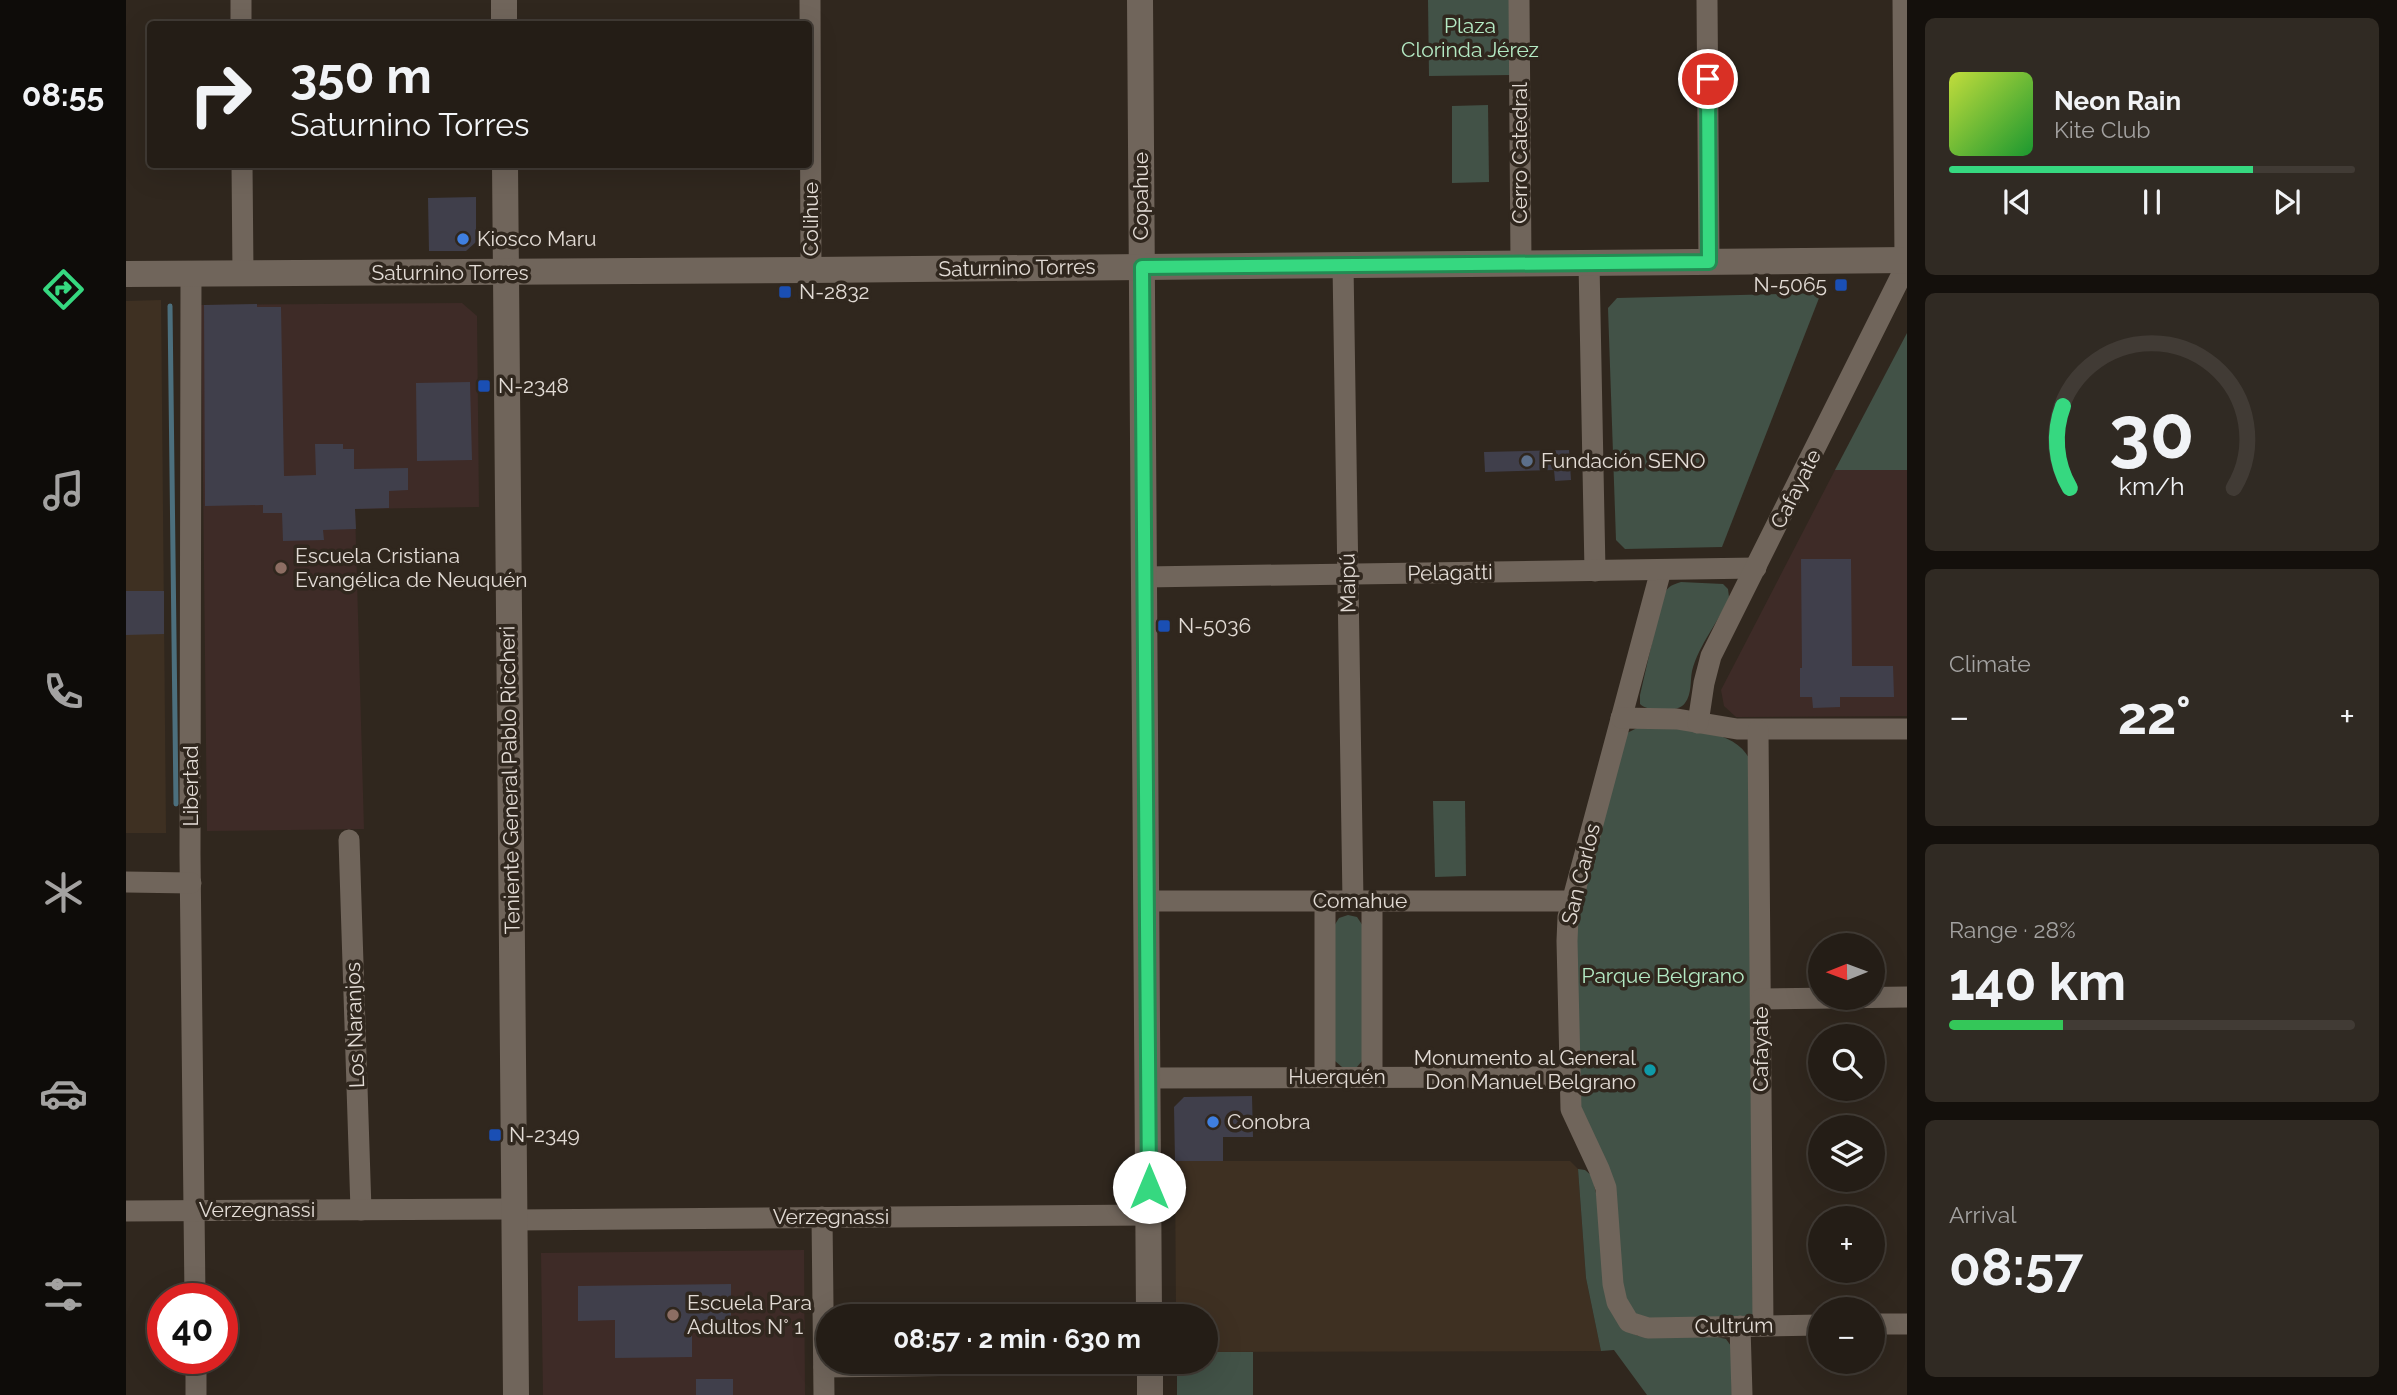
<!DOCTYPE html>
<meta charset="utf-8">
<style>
:root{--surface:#241d16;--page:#302a23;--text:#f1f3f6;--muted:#a3a2a1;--line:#413b35;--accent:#36d880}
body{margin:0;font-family:Raleway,sans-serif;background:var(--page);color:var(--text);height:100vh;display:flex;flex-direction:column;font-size:26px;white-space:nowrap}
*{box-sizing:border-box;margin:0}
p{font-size:23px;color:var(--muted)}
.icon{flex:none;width:38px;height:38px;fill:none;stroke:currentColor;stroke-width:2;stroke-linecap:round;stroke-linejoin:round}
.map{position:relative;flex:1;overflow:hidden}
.details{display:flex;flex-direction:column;gap:18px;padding:18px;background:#14100c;width:490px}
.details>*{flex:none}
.top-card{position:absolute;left:21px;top:21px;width:665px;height:147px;border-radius:7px;box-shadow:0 7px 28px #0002,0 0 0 2px var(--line);background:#241d16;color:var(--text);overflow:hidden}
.needle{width:46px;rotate:269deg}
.buttons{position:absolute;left:1682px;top:933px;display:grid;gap:14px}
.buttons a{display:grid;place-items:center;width:77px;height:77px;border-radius:50%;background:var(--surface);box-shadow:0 7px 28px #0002,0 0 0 2px var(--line);font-size:35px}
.speed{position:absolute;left:21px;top:1283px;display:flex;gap:14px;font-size:35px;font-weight:700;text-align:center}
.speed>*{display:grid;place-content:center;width:91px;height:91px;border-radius:50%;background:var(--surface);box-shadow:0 7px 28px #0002,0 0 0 2px var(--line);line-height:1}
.speed .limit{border:10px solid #d22;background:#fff;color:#111}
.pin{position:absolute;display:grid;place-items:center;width:60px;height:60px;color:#fff;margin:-30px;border:4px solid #fff;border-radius:50%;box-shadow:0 2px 7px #0007}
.me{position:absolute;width:77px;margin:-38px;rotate:0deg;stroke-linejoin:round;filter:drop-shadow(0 0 5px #0008)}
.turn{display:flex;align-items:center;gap:24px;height:147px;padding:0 28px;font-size:32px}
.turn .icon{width:91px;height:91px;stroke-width:2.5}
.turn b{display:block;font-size:49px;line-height:60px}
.big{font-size:52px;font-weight:700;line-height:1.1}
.details .widget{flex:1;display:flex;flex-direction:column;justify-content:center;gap:10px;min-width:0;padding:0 24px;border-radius:10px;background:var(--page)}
.details .dial{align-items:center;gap:0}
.dial svg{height:182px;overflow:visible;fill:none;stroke:var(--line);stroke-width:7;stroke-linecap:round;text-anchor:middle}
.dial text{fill:var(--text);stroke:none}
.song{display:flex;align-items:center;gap:21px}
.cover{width:84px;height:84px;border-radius:10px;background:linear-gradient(135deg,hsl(70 70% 55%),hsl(130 70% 35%))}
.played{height:7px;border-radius:4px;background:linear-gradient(90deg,var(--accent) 75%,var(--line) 75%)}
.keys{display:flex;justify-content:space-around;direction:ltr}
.heat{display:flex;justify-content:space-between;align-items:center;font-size:38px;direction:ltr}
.charge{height:10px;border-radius:5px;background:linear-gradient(90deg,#34c759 28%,var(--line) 0)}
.trip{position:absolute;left:690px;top:1304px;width:402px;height:70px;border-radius:35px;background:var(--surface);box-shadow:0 7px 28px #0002,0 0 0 2px var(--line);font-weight:700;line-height:70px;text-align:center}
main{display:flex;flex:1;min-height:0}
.dock{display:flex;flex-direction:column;width:126px;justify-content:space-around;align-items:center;background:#0e0c09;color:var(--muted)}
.dock .icon{width:49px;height:49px}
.dock .on{color:var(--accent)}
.dock b{font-size:32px;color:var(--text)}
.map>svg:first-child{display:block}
.built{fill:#3e3022}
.education{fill:#3e2b27}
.green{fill:#425247}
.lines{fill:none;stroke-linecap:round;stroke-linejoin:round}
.stream{stroke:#4c6f7d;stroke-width:5}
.building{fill:#403f4b}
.minor{stroke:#70655b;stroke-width:21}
.tertiary{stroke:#70655b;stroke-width:26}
.route-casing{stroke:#238c53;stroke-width:18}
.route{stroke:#36d880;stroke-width:12}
.shop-dot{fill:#3f7fe0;stroke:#30271e;stroke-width:2.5}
.transit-dot{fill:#1a4fb4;stroke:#30271e;stroke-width:2.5}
.service-dot{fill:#5c6f8a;stroke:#30271e;stroke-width:2.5}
.education-dot{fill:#8d6e63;stroke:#30271e;stroke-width:2.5}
.culture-dot{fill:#0f9aa8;stroke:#30271e;stroke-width:2.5}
.labels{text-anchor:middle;stroke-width:7;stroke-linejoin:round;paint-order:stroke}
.park-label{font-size:21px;fill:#b4eac4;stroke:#30271e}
.street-label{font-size:21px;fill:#e2dbd5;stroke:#30271e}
.poi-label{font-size:21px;fill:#e2dbd5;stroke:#30271e;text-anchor:start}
</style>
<main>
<nav class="dock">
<b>08:55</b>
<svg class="icon on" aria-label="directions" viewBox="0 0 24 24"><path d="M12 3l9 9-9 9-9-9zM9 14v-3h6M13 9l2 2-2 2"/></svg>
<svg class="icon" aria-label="music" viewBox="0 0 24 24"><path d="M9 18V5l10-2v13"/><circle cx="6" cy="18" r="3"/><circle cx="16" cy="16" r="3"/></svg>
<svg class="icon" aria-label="phone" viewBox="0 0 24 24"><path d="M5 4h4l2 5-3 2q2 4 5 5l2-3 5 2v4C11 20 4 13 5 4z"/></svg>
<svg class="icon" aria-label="climate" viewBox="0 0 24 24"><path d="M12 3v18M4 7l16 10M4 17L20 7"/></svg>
<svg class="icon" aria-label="car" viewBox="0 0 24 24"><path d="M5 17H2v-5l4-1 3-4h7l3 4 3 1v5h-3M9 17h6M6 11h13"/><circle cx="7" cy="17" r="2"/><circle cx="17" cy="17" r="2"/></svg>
<svg class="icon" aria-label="filters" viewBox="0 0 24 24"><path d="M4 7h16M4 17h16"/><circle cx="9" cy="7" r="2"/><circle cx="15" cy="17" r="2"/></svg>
</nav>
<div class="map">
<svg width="1781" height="1395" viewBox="0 0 1781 1395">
<rect width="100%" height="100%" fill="#30271e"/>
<g class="built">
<path d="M35 300 40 833H0V301Z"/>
<path d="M1049 1161H1444L1452 1169 1460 1278 1475 1351 1080 1352V1316H1050Z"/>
</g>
<g class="education">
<path d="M336 303 351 316 353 507 229 509 238 829 81 831 75 305Z"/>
<path d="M1709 470H1781V716L1610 717 1598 706 1595 690Z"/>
<path d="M678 1250 679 1395H417L415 1253Z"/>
</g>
<g class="green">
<path d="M1302 0H1384L1385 75 1303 76Z"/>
<path d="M1362 105 1363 182 1326 183V106Z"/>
<path d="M1695 293 1596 547 1499 549 1490 540 1482 308 1491 298Z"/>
<path d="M1781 333V470H1709Z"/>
<path d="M1555 582 1597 584 1602 589 1603 597C1593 622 1573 644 1566 671 1564 681 1566 694 1559 703 1553 713 1522 712 1514 704V695L1536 599C1540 588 1544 585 1555 582Z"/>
<path d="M1511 728C1542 728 1606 725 1623 758L1627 1314 1625 1316 1517 1320 1502 1307 1453 1114 1449 926 1501 733Z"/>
<path d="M1307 801H1339L1340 876 1309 877Z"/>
<path d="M1222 915 1231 917 1237 926V1060L1230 1068 1216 1067 1209 1061 1208 926 1213 918Z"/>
<path d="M1452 1169 1459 1170 1466 1176 1502 1331 1512 1336 1591 1337 1600 1339 1605 1346 1606 1395H1521L1488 1350 1475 1351 1460 1278Z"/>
<path d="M1080 1352H1127V1395H1051V1362H1080Z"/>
</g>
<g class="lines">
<path class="stream" d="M44 306 50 804"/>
</g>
<g class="building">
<path d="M350 197V242L340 251H303L302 198Z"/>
<path d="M131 304V307H155L158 476 190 475 189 444H217V449H228V469L282 468V490L263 491V508L229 509 230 529 197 530 198 540 157 541 156 513H137V505L79 506 78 305Z"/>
<path d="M344 382 346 460 291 461 290 383Z"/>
<path d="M1443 450 1445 480 1429 481 1428 470 1359 472 1358 452Z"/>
<path d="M1675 559H1725L1726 666H1767L1768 697H1714V707L1687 708 1686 697H1674V668H1676Z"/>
<path d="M0 591H38V634L0 635Z"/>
<path d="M1126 1096 1127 1137H1097V1161H1049L1048 1107 1058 1097Z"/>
<path d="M605 1284V1320L566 1321V1357L489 1358V1320L452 1321V1286Z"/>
<rect x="570" y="1379" width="37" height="16"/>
</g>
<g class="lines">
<g class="minor">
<path d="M115 0V24"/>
<path d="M684 0 685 270"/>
<path d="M1393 0 1395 263"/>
<path d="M1581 0 1583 262"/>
<path d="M116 164 117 273"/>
<path d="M1463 263 1469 571"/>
<path d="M1217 265 1227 901"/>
<path d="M65 274 64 855 69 1298"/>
<path d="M1535 570 1442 917 1441 941 1445 1109 1473 1169 1480 1188 1487 1284 1491 1302 1503 1322 1522 1328 1694 1325"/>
<path d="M1018 577 1630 568"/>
<path d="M1495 718 1551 719 1611 729H1781"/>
<path d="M1572 723 1578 683 1585 656 1776 274 1779 260 1777 0"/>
<path d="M1632 730 1637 1326"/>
<path d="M223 840 235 1210"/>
<path d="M0 882 65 883"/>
<path d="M1020 901H1447"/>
<path d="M1246 901V1077"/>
<path d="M1635 999 1781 997"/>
<path d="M1199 1077V901"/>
<path d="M1022 1078 1442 1077"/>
<path d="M0 1211 388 1209"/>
<path d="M696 1217 698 1395"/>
<path d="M388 1220 1023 1215"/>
<path d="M1746 1324H1781"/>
<path d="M1614 1326 1616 1395"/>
<path d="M70 1358V1395"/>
<path d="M698 1367 1024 1363"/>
</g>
<g class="tertiary">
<path d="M378 0V24"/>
<path d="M1014 0 1023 1316"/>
<path d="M379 164 390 1395"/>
<path d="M0 274 685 270 1781 260"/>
<path d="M1024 1362V1395"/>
</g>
</g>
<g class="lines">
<defs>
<path id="route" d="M1023 1187 1016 267 1583 262 1582 79"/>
</defs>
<use href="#route" class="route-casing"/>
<use href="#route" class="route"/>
</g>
<g class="shop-dot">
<circle cx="337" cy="239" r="7"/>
<circle cx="1087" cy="1122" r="7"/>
</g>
<g class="transit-dot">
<rect x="1708" y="278" width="14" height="14" rx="3.5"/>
<rect x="652" y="285" width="14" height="14" rx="3.5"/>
<rect x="351" y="379" width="14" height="14" rx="3.5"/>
<rect x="1031" y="619" width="14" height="14" rx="3.5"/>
<rect x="362" y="1128" width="14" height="14" rx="3.5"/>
</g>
<circle class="service-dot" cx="1401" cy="461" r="7"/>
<g class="education-dot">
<circle cx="155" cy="568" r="7"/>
<circle cx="547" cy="1315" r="7"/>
</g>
<circle class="culture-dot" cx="1524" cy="1070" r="7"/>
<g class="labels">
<g class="park-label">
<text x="1344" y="33">Plaza<tspan x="1344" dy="24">Clorinda Jérez</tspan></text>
<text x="1537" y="983">Parque Belgrano</text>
</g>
<g class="street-label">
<text transform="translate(1394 153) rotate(-90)" y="7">Cerro Catedral</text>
<text transform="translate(1015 196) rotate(-90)" y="7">Copahue</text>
<text transform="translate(685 219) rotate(-90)" y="7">Colihue</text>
<text transform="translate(891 268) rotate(-1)" y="7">Saturnino Torres</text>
<text x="324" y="280">Saturnino Torres</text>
<text transform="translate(1670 489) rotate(-63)" y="7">Cafayate</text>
<text transform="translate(1324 573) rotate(-1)" y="7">Pelagatti</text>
<text transform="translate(1222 583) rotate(-91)" y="7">Maipú</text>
<text transform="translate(384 780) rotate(-91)" y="7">Teniente General Pablo Riccheri</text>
<text transform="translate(65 786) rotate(-90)" y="7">Libertad</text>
<text transform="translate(1455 874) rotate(-76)" y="7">San Carlos</text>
<text x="1234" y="908">Comahue</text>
<text transform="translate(229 1025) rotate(-92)" y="7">Los Naranjos</text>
<text transform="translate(1635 1049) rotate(-90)" y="7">Cafayate</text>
<text x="1211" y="1084">Huerquén</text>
<text x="131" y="1217">Verzegnassi</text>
<text x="705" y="1224">Verzegnassi</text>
<text transform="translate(1608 1326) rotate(-1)" y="7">Cultrúm</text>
</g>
<g class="poi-label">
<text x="351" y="246">Kiosco Maru</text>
<text x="1701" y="292" text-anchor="end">N-5065</text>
<text x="673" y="299">N-2832</text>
<text x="372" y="393">N-2348</text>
<text x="1415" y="468">Fundación SENO</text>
<text x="169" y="563">Escuela Cristiana<tspan x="169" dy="24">Evangélica de Neuquén</tspan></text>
<text x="1052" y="633">N-5036</text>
<text x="1510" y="1065" text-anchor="end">Monumento al General<tspan x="1510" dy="24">Don Manuel Belgrano</tspan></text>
<text x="1101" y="1129">Conobra</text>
<text x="383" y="1142">N-2349</text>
<text x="561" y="1310">Escuela Para<tspan x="561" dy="24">Adultos N° 1</tspan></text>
</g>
</g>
</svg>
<div class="buttons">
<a><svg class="needle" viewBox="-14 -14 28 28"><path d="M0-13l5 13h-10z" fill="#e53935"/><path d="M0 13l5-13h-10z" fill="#a3a2a1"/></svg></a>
<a><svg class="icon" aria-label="search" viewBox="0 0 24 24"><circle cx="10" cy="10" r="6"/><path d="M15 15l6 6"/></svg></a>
<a><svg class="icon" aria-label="layers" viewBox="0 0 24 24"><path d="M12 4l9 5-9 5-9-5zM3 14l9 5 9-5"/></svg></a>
<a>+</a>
<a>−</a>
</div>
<div class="speed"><div class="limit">40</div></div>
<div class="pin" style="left:1582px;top:79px;background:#d93025"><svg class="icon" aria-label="arrive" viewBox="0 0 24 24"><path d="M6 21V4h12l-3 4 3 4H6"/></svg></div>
<svg class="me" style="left:1023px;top:1187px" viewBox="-20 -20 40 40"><circle r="19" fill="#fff"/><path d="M0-13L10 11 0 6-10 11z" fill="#36d880"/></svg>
<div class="trip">08:57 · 2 min · 630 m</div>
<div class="top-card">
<div class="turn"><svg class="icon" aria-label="right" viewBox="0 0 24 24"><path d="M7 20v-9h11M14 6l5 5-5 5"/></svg><div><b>350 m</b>Saturnino Torres</div></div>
</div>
</div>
<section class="details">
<div class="widget">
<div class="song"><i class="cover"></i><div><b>Neon Rain</b><p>Kite Club</p></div></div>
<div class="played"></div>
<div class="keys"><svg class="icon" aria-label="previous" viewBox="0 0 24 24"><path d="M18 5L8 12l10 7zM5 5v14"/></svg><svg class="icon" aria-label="pause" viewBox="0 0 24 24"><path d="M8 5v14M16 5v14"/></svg><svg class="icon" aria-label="next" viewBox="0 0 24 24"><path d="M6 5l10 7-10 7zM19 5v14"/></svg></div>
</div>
<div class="widget dial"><svg viewBox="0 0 100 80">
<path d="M14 69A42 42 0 1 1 86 69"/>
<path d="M14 69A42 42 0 0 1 11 33" stroke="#36d880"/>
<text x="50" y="56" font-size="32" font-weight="700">30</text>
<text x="50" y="72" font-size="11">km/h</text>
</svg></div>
<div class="widget"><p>Climate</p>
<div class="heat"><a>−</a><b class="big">22°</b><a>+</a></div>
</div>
<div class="widget"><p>Range · 28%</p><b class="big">140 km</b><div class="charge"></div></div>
<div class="widget"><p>Arrival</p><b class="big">08:57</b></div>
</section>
</main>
